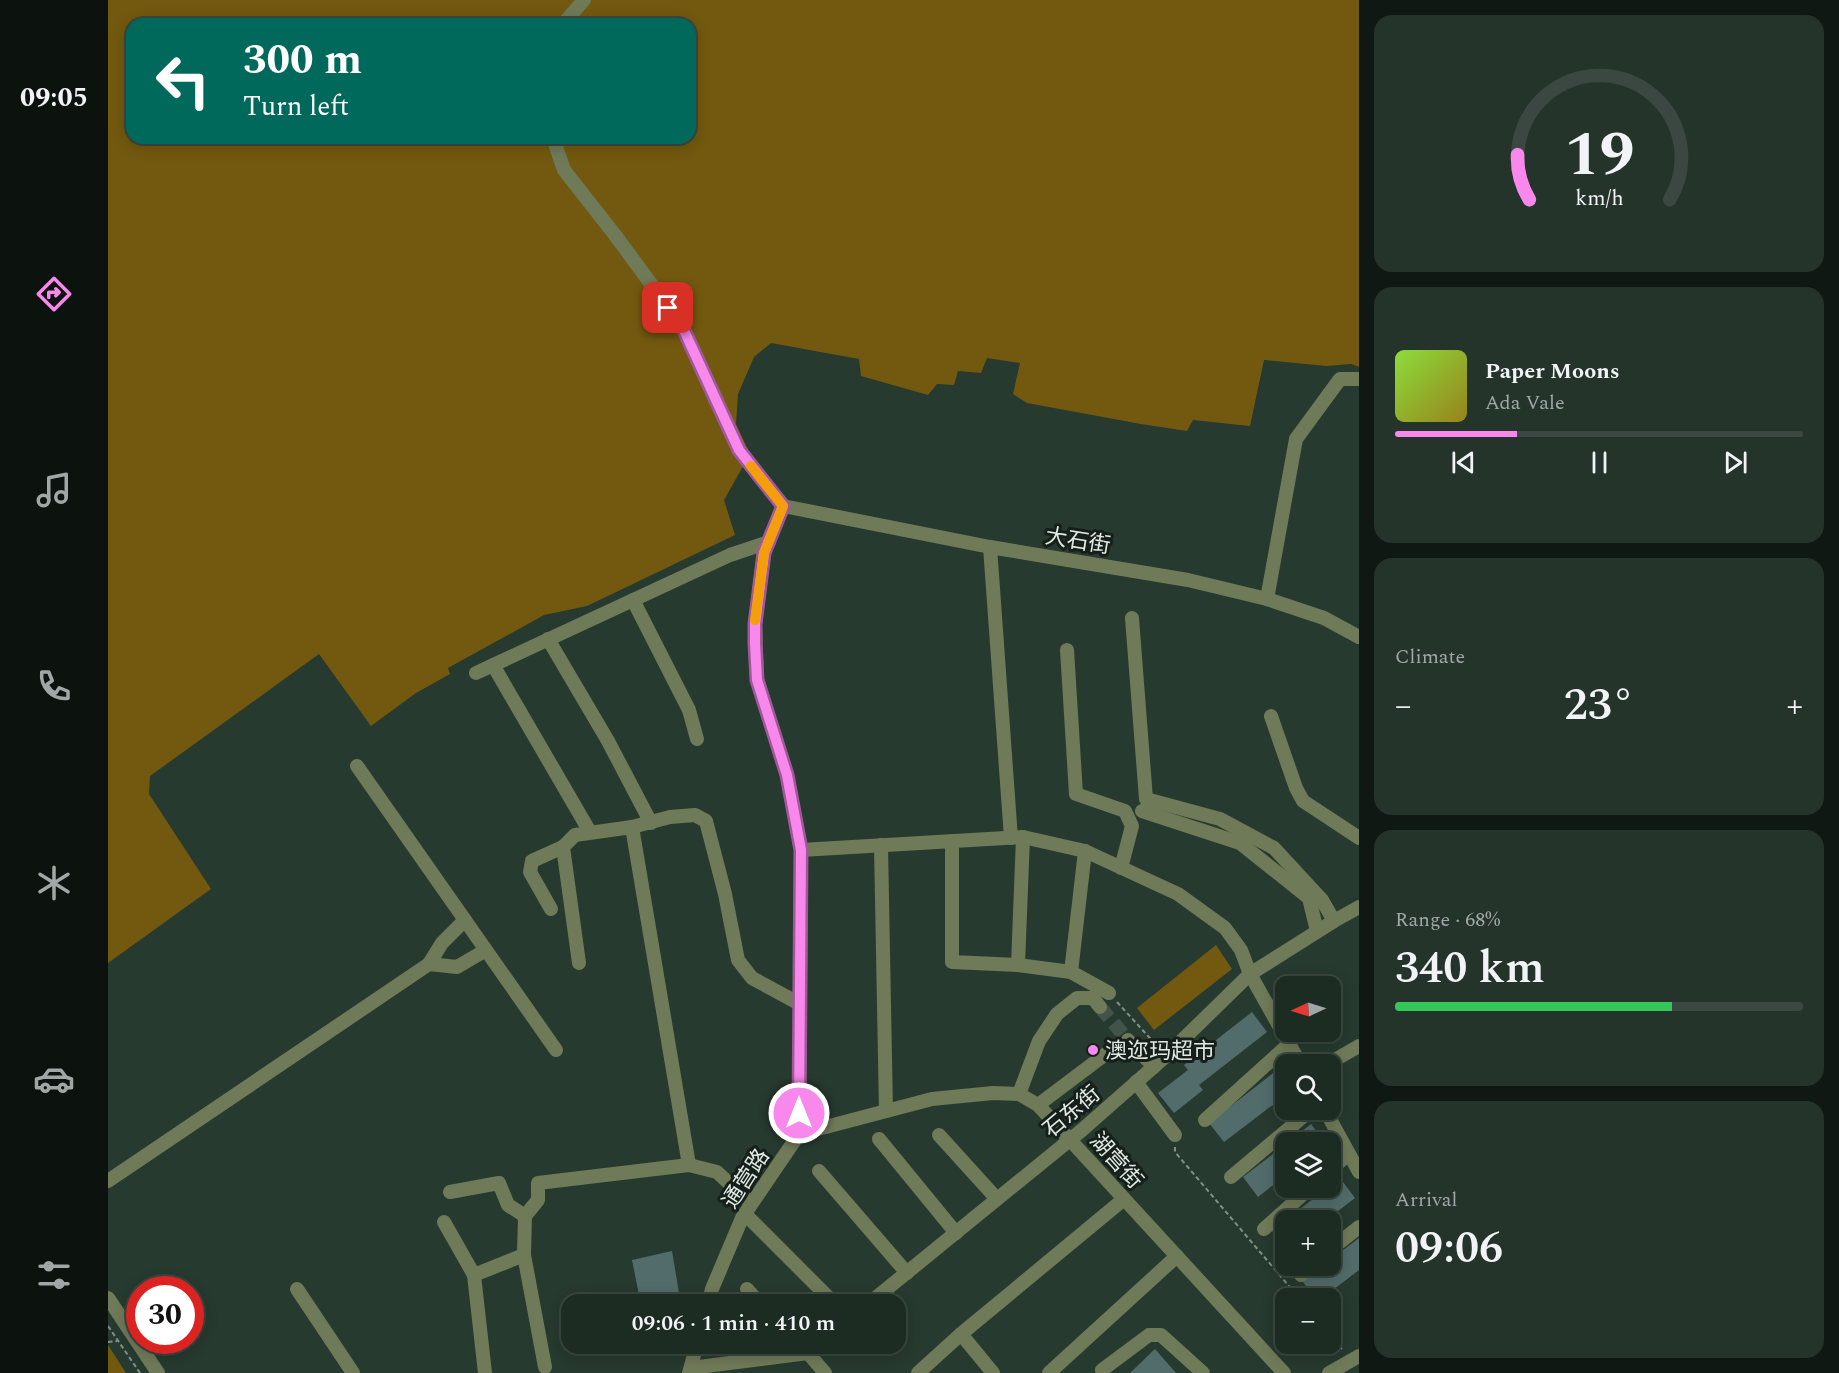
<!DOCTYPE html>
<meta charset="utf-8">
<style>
:root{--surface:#1d2c23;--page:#25342b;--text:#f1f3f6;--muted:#a0a7a6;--line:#3b4841;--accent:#f888eb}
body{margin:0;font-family:Spectral,"Noto Sans SC",serif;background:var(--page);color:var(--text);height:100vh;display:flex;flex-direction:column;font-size:22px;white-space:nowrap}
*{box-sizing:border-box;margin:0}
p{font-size:20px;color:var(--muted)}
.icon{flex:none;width:33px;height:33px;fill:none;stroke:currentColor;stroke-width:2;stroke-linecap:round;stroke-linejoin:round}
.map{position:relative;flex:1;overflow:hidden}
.drawer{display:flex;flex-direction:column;gap:15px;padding:15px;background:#101813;width:480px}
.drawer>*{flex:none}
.top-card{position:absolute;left:18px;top:18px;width:570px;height:126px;border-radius:18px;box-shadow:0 3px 15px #0003,0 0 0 2px var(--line);background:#00695c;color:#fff;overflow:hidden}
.needle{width:39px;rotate:266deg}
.controls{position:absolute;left:1167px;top:976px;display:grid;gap:12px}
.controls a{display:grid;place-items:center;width:66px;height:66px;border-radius:12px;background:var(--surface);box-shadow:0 3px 15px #0003,0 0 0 2px var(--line);font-size:30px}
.speed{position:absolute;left:18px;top:1276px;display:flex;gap:12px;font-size:30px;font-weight:700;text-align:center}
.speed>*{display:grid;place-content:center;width:78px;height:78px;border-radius:50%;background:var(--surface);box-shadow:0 3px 15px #0003,0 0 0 2px var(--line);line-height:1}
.speed .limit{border:9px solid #d22;background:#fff;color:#111}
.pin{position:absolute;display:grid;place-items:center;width:51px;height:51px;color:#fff;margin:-26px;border-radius:12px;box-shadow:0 3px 9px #0006}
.me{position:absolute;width:66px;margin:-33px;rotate:0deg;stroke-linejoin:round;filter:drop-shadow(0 0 4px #0008)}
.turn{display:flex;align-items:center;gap:21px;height:126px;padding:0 18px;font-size:27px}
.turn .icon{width:78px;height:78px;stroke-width:2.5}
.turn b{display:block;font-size:42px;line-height:51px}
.big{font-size:45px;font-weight:600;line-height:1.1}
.drawer .tile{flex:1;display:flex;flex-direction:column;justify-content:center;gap:9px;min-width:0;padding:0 21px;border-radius:18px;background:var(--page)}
.drawer .dial{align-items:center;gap:0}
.dial svg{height:156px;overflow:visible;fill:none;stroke:var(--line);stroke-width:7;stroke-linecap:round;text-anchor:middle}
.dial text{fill:var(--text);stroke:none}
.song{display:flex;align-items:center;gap:18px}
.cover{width:72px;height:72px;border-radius:9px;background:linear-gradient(135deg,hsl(90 70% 55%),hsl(50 70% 35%))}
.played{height:6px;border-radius:3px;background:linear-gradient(90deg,var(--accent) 30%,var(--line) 30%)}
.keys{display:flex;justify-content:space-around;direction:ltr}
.heat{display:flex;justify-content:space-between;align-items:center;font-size:33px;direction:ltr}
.charge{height:9px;border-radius:4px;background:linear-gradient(90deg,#34c759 68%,var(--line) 0)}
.trip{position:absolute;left:453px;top:1294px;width:345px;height:60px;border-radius:18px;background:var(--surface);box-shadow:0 3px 15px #0003,0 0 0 2px var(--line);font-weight:600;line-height:60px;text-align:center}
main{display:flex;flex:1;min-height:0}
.dock{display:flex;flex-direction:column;width:108px;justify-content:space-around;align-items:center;background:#0c120e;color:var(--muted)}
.dock .icon{width:42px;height:42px}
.dock .selected{color:var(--accent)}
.dock b{font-size:27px;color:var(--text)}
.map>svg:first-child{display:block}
.forest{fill:#73590f;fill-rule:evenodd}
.building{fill:#526c6b}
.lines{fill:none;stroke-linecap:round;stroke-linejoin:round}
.minor-tunnel{stroke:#42544a;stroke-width:14;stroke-dasharray:14 7;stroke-linecap:butt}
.path{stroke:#829188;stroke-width:2;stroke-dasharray:4.5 3;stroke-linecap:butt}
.minor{stroke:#6f7a58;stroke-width:14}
.route-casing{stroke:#a15899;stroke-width:15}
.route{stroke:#f888eb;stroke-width:10}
.slow{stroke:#f59e0b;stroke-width:10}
.poi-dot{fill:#f888eb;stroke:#161f1a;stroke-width:2}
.labels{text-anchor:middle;stroke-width:6;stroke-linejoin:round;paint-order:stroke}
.street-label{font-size:22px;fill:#deeae2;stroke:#161f1a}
.poi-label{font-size:22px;fill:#deeae2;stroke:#161f1a;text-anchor:start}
</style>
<main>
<nav class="dock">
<b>09:05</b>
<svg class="icon selected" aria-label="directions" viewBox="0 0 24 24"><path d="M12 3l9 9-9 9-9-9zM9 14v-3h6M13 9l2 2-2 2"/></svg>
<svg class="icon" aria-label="music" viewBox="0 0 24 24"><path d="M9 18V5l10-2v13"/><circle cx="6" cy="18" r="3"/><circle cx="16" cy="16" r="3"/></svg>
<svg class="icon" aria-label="phone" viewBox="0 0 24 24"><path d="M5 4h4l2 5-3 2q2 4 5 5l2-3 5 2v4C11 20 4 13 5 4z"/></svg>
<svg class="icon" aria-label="climate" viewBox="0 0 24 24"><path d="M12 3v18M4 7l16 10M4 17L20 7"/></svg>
<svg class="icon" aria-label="car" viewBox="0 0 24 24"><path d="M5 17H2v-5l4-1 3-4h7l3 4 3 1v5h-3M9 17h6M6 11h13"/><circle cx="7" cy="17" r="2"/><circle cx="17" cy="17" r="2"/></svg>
<svg class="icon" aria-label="filters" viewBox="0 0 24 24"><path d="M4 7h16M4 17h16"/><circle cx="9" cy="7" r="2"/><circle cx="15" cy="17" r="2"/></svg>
</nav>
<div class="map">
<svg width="1251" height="1373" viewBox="0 0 1251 1373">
<rect width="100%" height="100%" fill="#273a2f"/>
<g class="forest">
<path d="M0 0H1251V367L1243 364 1218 366 1156 360 1142 426 1085 420 1079 431 1033 424 919 403 905 394 912 363 879 358 873 373 850 371 846 385 829 384 820 395 753 376 751 359 663 343 646 357 630 394 628 424 642 454 616 500 627 535 479 606 436 615 340 668 342 674 308 693 263 726 211 654 42 776 41 794 103 889 0 963ZM24 24H582V138H24Z"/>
<path d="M1108 945 1124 969 1046 1030 1029 1008Z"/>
<path d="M0 1345 18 1373H0Z"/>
</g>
<g class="building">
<path d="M1144 1012 1159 1032 1091 1085 1095 1090 1066 1113 1050 1093 1080 1070 1076 1065Z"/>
<path d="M1169 1070 1178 1081V1095L1116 1142 1101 1123Z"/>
<path d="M1203 1124 1217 1143H1179Z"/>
<path d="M1178 1144V1175L1150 1197 1135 1177Z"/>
<path d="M1232 1178 1247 1198 1217 1221H1178V1248L1164 1231 1219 1188H1222V1185Z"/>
<path d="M1251 1238V1270L1213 1299H1208L1195 1282 1215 1266H1222V1260Z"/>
<path d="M564 1251 573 1305H533L524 1260Z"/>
<path d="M1047 1349 1068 1373H1022Z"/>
</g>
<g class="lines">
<path class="minor-tunnel" d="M992 1007 1020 1040"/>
<g class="path">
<path d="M1009 1002 1050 1047"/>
<path d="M1067 1147V1152L1192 1299"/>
<path d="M0 1326 32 1373"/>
<path d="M1222 1336 1234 1349"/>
<path d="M0 1342 9 1341"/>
</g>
<g class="minor">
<path d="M455 24 476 0"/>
<path d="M445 138 456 170 507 235 574 326 631 451 675 506"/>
<path d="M675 506 882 547 1080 580 1159 599 1216 618 1251 637"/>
<path d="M882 547 903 838"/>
<path d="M1159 599 1188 439 1232 379H1251"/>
<path d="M525 600 581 710 589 739"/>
<path d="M1024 618 1038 799 1112 819 1166 848 1214 900 1226 921"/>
<path d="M440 639 500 741 543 823"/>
<path d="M959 650 968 794 1017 811 1024 826 1013 868"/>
<path d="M385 665 482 832"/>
<path d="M368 673 622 555 661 542"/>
<path d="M1163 716 1188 788 1195 801 1251 838"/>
<path d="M249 766 448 1050"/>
<path d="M1034 811 1132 843 1201 898 1209 931"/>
<path d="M524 827 581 1165"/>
<path d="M915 837 910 965 963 972 1001 993"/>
<path d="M844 841V962L910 965"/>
<path d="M773 845 778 1111"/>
<path d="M693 850 915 837 977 851 1070 894 1117 928 1133 950 1142 974 1193 1065"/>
<path d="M443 909 422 872 424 861 455 847"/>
<path d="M357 920 334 943 321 964 349 967 378 950"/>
<path d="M471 963 455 847 467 835 524 827 562 817 587 815 598 821 617 894 630 960 644 978 692 1004"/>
<path d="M963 972 977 851"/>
<path d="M1020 1040 1046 1067"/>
<path d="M1218 1065 1251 1046"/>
<path d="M1028 1082 1067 1135"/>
<path d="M911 1094 931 1041 949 1014 969 998H985L992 1007"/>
<path d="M930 1105 1003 1050"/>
<path d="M1217 1110 1251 1172"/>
<path d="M1097 1120 1181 1044"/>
<path d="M691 1134 824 1099 885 1093 911 1094 930 1105 1176 1373"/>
<path d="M831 1135 889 1199"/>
<path d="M771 1139 848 1233"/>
<path d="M1222 1170 1241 1154"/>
<path d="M711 1171 799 1273"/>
<path d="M1123 1177 1203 1110"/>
<path d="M0 1181 321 964"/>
<path d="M342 1192 391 1183 400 1205 417 1216"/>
<path d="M637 1214 728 1305"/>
<path d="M336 1222 366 1275 377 1373"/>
<path d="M1156 1229 1202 1188"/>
<path d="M1222 1250 1251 1227"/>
<path d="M366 1275 416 1255"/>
<path d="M1193 1275 1204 1266"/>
<path d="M189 1289 245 1373"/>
<path d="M639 1289 653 1305"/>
<path d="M0 1298 50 1373"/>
<path d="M600 1305 604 1289 634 1218 691 1134 693 850 679 775 649 679 647 624 656 553 675 506"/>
<path d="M759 1305 974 1130 1058 1056 1142 974 1226 921 1251 907"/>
<path d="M853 1334 885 1373"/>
<path d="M691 1344 700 1353 717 1373"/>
<path d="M437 1367 416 1255 417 1216 430 1200V1183L581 1165 609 1172 643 1204"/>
<path d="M583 1368 700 1353 711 1344"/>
<path d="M994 1370 1041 1335H1053L1095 1373"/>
<path d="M581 1373 589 1344"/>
<path d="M810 1373 853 1334 1016 1199"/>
<path d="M941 1373 1069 1256"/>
<path d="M1221 1373 1251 1356"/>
</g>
</g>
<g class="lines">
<defs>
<path id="route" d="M560 308 574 326 631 450 675 506 656 553 647 624V643L649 680 679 775 693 850 691 1113"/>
</defs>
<use href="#route" class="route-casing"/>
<use href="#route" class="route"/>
<path class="slow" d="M643 466 675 506 656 553 647 620"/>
</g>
<circle class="poi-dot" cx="985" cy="1050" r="6"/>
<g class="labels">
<g class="street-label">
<text transform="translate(970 540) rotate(9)" y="8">大石街</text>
<text transform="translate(963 1111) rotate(-40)" y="8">石东街</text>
<text transform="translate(1009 1160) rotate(48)" y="8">湖营街</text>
<text transform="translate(637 1178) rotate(-57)" y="8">通营路</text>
</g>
<g class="poi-label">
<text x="997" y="1058">澳迩玛超市</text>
</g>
</g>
</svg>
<div class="controls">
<a><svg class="needle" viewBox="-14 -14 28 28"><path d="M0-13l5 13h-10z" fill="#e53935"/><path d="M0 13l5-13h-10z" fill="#a0a7a6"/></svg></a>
<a><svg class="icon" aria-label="search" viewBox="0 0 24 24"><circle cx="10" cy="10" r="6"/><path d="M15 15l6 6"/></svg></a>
<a><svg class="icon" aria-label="layers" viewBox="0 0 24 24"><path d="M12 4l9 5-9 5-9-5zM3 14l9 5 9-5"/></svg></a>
<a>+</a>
<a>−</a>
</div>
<div class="speed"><div class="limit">30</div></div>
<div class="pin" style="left:560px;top:308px;background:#d93025"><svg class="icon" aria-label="arrive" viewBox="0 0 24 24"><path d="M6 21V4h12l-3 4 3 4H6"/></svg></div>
<svg class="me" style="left:691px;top:1113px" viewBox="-20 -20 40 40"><circle r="17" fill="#f888eb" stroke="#fff" stroke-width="3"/><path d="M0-11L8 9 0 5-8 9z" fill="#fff"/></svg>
<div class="trip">09:06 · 1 min · 410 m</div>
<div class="top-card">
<div class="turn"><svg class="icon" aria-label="left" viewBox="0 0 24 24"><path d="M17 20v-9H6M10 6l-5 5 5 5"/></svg><div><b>300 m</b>Turn left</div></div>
</div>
</div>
<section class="drawer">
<div class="tile dial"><svg viewBox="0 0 100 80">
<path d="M14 69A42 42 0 1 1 86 69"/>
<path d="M14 69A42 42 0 0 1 8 46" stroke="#f888eb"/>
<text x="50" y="56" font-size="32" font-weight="700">19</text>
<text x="50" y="72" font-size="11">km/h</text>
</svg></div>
<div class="tile">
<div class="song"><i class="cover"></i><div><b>Paper Moons</b><p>Ada Vale</p></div></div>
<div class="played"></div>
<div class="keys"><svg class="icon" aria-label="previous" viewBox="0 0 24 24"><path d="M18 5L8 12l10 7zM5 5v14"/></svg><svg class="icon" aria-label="pause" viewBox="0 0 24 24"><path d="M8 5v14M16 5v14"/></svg><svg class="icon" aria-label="next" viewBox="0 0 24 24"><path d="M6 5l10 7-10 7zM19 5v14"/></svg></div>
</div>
<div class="tile"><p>Climate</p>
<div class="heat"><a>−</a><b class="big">23°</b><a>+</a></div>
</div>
<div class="tile"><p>Range · 68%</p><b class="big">340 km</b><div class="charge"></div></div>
<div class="tile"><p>Arrival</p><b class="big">09:06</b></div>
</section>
</main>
